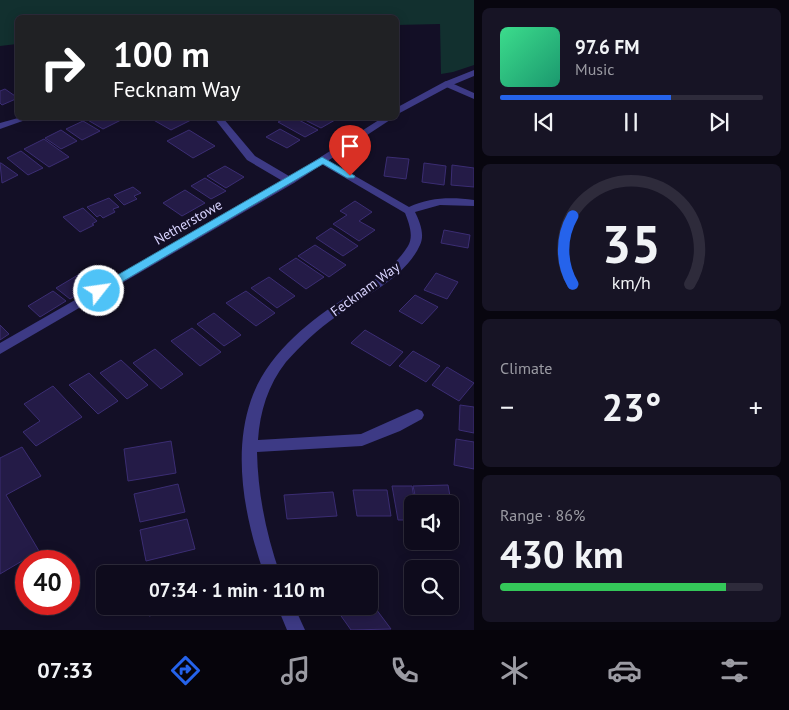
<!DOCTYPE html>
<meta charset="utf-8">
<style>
:root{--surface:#0e0b1c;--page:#171425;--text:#f1f3f6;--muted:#9b9ba3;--line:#2e2b3b;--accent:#2563eb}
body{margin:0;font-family:"PT Sans",sans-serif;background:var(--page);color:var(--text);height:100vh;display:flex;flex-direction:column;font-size:19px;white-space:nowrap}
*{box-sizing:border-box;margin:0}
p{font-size:16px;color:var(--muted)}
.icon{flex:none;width:28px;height:28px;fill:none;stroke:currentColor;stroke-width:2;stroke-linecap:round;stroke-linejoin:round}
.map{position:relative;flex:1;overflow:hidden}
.drawer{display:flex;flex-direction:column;gap:8px;padding:8px;background:#08060f;width:315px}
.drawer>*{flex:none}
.guide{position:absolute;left:15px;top:15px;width:384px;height:105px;border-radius:8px;box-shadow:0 2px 12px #0003,0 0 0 1px var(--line);background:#202124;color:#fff;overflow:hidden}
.buttons{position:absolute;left:404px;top:495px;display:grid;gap:10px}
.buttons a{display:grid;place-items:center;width:55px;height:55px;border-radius:8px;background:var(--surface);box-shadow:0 2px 12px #0003,0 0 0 1px var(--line);font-size:25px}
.speed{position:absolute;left:15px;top:550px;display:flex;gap:10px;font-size:25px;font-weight:700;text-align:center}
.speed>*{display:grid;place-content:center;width:65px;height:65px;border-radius:50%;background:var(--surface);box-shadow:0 2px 12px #0003,0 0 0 1px var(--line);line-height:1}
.speed .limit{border:8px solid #d22;background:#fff;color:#111}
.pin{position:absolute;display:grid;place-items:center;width:42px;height:42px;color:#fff;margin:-51px -21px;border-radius:50% 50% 50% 0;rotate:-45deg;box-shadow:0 0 5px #0007}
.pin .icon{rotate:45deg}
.me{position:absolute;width:55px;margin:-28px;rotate:60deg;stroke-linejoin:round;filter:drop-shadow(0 0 4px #0008)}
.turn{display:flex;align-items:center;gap:18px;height:105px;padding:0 15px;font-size:22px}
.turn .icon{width:65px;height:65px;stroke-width:2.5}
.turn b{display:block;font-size:35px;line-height:42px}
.big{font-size:38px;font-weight:700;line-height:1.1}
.drawer .tile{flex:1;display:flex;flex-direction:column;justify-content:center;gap:8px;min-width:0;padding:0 18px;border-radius:8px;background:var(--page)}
.drawer .dial{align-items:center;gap:0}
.dial svg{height:130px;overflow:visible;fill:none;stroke:var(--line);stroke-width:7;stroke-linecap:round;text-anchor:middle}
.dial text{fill:var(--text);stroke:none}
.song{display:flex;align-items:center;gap:15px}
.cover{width:60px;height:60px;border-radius:8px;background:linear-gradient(135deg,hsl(150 70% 55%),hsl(160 70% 35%))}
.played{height:5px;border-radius:2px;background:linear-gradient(90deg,var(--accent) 65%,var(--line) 65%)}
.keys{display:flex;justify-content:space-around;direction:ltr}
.heat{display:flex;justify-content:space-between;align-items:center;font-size:28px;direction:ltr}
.charge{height:8px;border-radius:4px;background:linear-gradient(90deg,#34c759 86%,var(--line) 0)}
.trip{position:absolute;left:96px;top:565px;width:282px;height:50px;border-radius:8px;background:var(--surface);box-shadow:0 2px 12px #0003,0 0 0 1px var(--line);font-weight:700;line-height:50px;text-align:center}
.tabs{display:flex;height:80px;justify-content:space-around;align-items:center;background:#06040b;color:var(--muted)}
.tabs .icon{width:35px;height:35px}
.tabs .active{color:var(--accent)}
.tabs b{font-size:22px;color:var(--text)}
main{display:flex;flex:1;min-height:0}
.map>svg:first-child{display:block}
.green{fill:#12302f}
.building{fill:#241b47;stroke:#3b2d73}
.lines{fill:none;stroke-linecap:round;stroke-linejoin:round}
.minor{fill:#3d3a85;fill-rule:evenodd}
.tertiary{fill:#3d3a85;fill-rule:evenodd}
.route{fill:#4fc3f7;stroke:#337fa1}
.labels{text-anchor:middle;stroke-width:5;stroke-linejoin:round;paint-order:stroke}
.street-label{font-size:14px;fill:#d9d4ff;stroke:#130f26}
</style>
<main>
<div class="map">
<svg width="474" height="630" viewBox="0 0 474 630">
<rect width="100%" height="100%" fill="#130f26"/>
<path class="green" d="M0 0H474V65L453 72 441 74 440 24 396 25V18H18L17 44 0 46Z"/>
<g class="building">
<path d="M5 89 18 98 2 105 0 103V91Z"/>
<path d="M88 118H117L121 120 103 129 86 119Z"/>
<path d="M150 118H190L193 119 171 130Z"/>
<path d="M287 118H295L318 130 305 137 278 122Z"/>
<path d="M301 118H331L335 120 321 128Z"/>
<path d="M83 121 100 131 82 140 66 129Z"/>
<path d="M280 129 300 140 287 148 266 137Z"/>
<path d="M61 130 77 141 61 149 45 138Z"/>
<path d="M189 130 215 146 193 158 167 141Z"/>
<path d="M44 139 69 157 49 167 24 149Z"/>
<path d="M21 151 43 168 28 175 7 158Z"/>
<path d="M387 157 409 159 406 179 384 176Z"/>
<path d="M0 163H1L18 175 2 183Z"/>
<path d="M424 163 446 166 444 185 422 182Z"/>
<path d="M452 165 474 168V187L451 185Z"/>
<path d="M225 166 244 177 226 188 207 176Z"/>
<path d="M205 178 226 191 211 199 191 186Z"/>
<path d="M133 187 141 193 134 196 137 199 124 205 114 195Z"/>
<path d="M185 190 205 203 182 216 163 203Z"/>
<path d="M109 198 119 207 113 209 115 212 103 218 100 215 97 217 87 207Z"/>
<path d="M355 201 372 212 359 221 375 230 359 241 333 224 347 215 340 211Z"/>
<path d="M83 208 97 221 92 224 94 225 80 232 63 217Z"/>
<path d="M331 228 358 246 343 256 316 238Z"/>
<path d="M444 230 470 235 468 248 441 243Z"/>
<path d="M315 245 346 265 329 277 298 256Z"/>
<path d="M296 258 324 277 306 289 279 269Z"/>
<path d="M93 266 106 277 70 299 56 288Z"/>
<path d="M436 273 458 282 447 299 424 290Z"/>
<path d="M269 277 295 296 277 308 251 288Z"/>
<path d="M53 291 66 301 40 317 28 306Z"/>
<path d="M246 291 275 313 256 326 226 303Z"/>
<path d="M415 295 438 307 422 324 399 311Z"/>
<path d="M214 313 241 335 224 346 197 324Z"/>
<path d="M0 325 9 334 0 340Z"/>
<path d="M192 328 221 352 200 366 171 341Z"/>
<path d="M365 330 403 352 390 366 351 343Z"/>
<path d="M155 349 183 374 161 389 133 363Z"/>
<path d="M413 351 440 366 426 382 399 366Z"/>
<path d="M121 360 148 385 127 399 100 373Z"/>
<path d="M447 367 474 383 459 401 432 385Z"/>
<path d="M89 373 118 401 98 414 69 385Z"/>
<path d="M53 386 82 417 36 446 23 432 40 421 24 404Z"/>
<path d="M460 405 474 407V433L459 430Z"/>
<path d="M456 439 474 442V469L454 465Z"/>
<path d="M171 441 176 473 128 481 124 449Z"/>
<path d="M22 447 41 476 6 495 39 551 0 574V458Z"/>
<path d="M178 484 185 512 140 522 134 494Z"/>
<path d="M448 485 453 513H450V504H417L413 486Z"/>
<path d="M392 486H412L415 504H412V520H398Z"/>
<path d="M353 490H387L391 516H357Z"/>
<path d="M333 492 337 516 287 519 284 495Z"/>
<path d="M187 519 195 549 146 561 140 530Z"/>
<path d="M195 565 197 574H153Z"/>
<path d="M370 601 391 629 351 630 334 606H370Z"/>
<path d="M148 606H196L149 616Z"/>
</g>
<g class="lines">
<g class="minor">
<path d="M447 81 474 93V99L444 86V82Z"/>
<path d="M18 118H31L0 129V123Z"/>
<path d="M214 118H223L255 156 294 179 295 181 294 183H286L247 160Z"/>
<path d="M322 157 409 207C430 197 452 197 474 200V206L440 205 415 212C420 222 425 235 420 245 405 278 364 296 337 316 318 329 301 345 286 362 268 385 260 411 258 440L361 434 417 409 422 411 424 415 422 419 400 431 362 446 257 452C258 494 266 534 280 574H264C245 519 232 455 251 400 267 354 309 321 348 296 369 283 395 268 408 246 414 236 409 223 405 213L318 162 317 160Z"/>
<path d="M277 606H294L305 630H287Z"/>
</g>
<g class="tertiary">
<path d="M474 70V76L450 86 396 115V108L444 82Z"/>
<path d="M382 118H393L294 183 0 354V343L286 179Z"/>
</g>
</g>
<path class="route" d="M322 157 355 176 354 178H347L323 164 103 293H95L93 291 95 288Z"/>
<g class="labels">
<g class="street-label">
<text transform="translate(188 222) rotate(-30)" y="5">Netherstowe</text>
<text transform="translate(365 289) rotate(-36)" y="5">Fecknam Way</text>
</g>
</g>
</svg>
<div class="buttons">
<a><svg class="icon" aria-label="sound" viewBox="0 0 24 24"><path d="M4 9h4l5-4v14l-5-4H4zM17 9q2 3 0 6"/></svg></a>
<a><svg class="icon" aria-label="search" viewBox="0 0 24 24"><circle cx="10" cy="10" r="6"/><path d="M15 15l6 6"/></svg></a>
</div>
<div class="speed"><div class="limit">40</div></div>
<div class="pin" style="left:350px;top:176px;background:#d93025"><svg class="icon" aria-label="arrive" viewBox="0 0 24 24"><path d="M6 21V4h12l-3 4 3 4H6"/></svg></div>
<svg class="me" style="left:99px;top:291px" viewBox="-20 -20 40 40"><circle r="17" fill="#4fc3f7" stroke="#fff" stroke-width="3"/><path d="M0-11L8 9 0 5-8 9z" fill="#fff"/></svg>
<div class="trip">07:34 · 1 min · 110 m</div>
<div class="guide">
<div class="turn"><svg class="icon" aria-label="right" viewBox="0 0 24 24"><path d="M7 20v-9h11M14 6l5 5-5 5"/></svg><div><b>100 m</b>Fecknam Way</div></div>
</div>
</div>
<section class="drawer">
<div class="tile">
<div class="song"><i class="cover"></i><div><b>97.6 FM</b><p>Music</p></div></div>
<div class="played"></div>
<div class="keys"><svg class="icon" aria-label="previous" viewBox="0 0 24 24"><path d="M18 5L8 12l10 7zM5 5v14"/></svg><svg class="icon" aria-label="pause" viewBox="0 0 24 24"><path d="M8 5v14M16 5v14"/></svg><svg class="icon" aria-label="next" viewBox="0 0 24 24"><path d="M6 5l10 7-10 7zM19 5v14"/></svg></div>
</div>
<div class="tile dial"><svg viewBox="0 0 100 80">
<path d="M14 69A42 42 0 1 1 86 69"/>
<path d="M14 69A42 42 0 0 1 14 27" stroke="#2563eb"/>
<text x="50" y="56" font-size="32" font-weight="700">35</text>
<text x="50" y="72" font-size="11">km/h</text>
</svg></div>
<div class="tile"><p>Climate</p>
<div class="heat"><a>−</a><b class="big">23°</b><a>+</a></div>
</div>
<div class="tile"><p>Range · 86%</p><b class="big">430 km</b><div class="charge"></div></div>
</section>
</main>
<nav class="tabs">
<b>07:33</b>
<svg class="icon active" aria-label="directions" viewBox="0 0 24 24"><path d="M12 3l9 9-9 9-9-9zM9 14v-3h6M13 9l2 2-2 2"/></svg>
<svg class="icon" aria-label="music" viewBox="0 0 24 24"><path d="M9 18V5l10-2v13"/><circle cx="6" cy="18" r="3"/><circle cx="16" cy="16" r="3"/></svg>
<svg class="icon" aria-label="phone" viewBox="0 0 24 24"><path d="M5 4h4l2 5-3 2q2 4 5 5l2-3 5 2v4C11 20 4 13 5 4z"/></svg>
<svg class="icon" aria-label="climate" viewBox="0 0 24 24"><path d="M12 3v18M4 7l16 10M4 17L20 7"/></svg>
<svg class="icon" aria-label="car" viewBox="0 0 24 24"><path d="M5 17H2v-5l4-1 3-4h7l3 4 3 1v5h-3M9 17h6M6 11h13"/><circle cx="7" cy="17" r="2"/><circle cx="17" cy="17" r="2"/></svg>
<svg class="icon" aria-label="filters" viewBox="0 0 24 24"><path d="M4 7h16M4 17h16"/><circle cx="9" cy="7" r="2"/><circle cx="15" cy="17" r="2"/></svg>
</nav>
